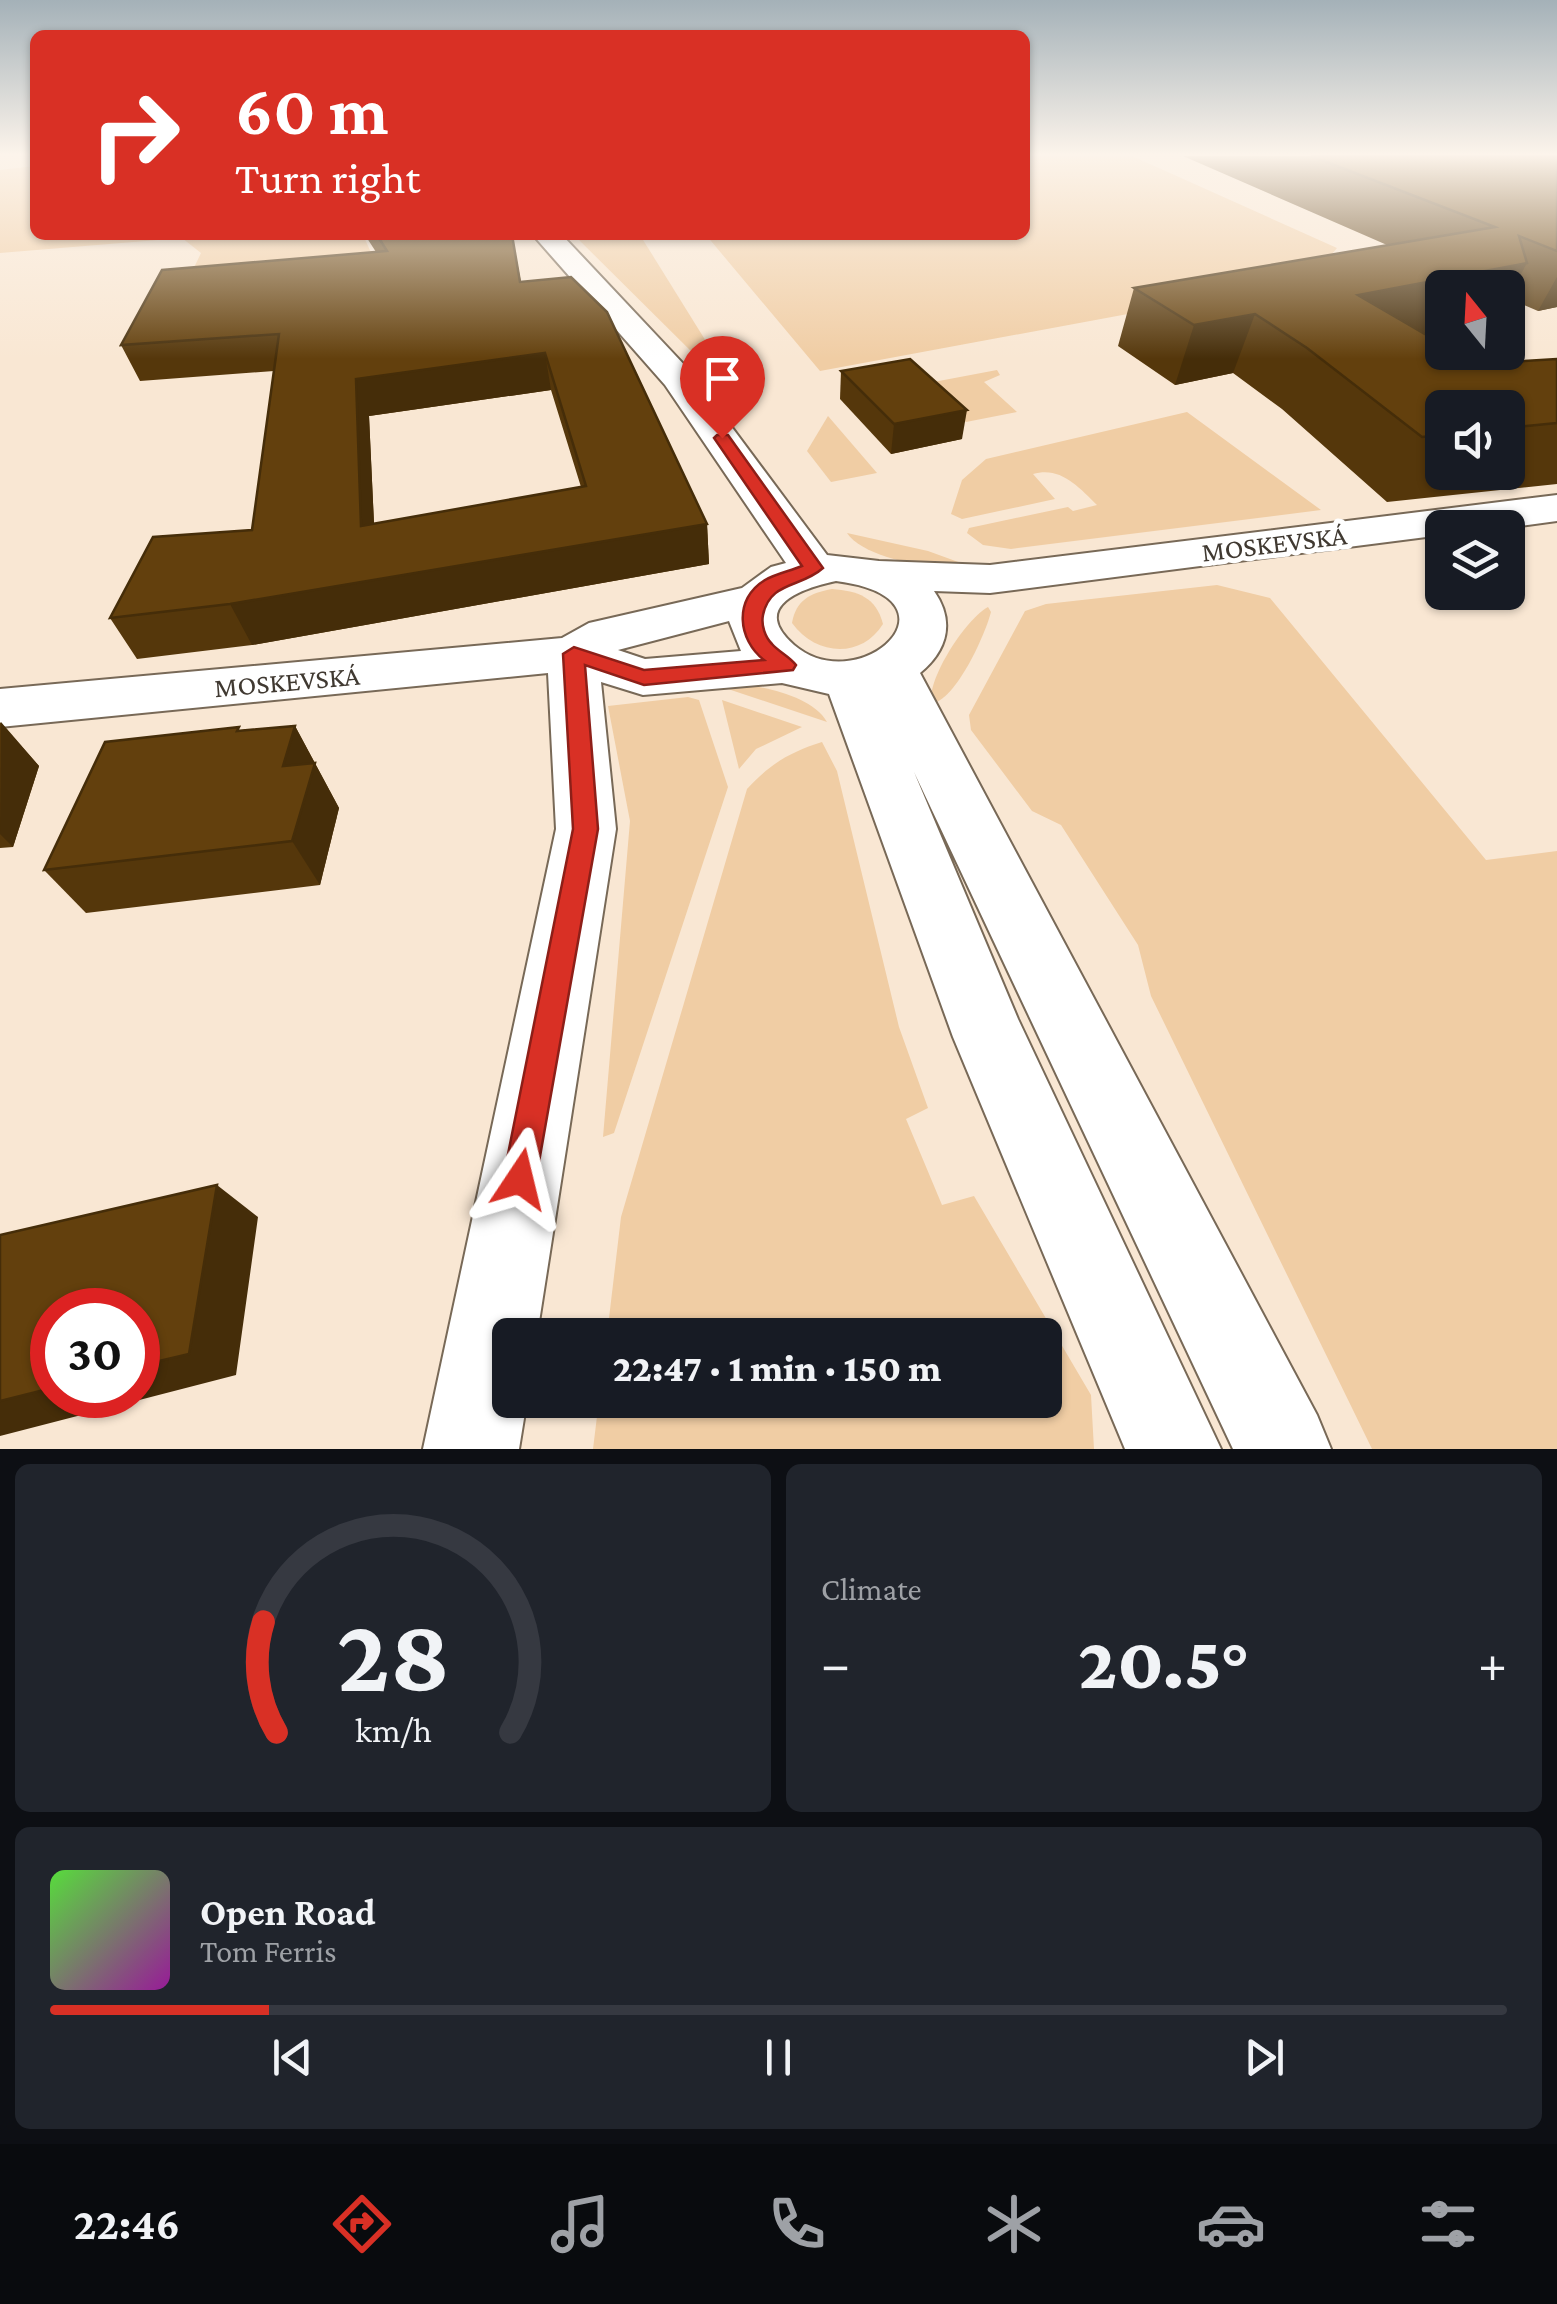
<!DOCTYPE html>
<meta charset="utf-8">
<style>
:root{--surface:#171b24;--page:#20242c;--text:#f1f3f6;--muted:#9ea1a6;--line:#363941;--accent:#d93025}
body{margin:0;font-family:"Crimson Pro",serif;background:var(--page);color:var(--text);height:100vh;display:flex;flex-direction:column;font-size:38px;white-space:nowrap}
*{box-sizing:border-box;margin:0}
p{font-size:32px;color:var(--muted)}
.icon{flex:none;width:55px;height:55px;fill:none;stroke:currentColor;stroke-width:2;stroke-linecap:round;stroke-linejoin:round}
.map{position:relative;height:1449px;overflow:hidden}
.details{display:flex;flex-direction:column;gap:15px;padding:15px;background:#0d0f14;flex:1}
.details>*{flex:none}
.hud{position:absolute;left:30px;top:30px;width:1000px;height:210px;border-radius:15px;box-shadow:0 2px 8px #0004;background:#d93025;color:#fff;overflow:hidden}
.needle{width:65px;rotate:342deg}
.buttons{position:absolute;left:1425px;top:270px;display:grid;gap:20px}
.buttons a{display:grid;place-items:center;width:100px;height:100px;border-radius:15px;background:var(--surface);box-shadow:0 2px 8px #0004;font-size:50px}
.speed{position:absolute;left:30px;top:1288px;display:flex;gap:20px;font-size:50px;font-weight:700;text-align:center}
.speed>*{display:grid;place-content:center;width:130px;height:130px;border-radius:50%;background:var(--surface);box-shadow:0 2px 8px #0004;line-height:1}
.speed .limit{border:15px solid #d22;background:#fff;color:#111}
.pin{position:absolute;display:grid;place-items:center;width:85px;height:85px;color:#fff;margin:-102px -42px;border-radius:50% 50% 50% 0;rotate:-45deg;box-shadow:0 0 10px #0007}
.pin .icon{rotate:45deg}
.me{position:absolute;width:110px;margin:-55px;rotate:10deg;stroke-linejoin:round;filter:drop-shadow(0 0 8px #0008)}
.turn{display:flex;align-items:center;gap:35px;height:210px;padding:0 40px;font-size:45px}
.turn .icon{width:130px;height:130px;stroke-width:2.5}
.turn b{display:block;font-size:70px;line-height:85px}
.big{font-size:75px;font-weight:800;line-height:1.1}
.details .card{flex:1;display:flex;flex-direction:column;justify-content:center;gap:15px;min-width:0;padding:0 35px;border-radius:15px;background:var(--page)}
.details .dial{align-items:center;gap:0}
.dial svg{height:260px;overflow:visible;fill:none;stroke:var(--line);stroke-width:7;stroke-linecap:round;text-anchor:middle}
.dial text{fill:var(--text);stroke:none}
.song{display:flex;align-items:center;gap:30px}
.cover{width:120px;height:120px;border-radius:15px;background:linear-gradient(135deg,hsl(110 70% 55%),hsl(300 70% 35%))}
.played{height:10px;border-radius:5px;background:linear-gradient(90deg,var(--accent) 15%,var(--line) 15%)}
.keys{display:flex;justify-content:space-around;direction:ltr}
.heat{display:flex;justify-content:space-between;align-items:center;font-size:55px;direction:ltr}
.details .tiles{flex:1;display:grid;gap:15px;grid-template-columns:1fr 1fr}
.card:last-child{grid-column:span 2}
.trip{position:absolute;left:492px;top:1318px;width:570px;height:100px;border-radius:15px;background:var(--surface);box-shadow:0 2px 8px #0004;font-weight:800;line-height:100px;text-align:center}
.tab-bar{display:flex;height:160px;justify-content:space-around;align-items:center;background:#090b0e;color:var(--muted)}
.tab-bar .icon{width:70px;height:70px}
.tab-bar .active{color:var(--accent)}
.tab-bar b{font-size:45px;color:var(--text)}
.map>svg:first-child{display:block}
.green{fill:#f0cda4}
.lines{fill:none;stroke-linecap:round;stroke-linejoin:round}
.minor-casing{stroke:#786957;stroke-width:4}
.minor{fill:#fff;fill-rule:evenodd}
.wall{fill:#55370b;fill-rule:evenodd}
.shaded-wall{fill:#452d09}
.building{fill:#63400d;stroke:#452d09;stroke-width:2.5;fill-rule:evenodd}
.route{fill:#d93025;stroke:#8d1f18;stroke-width:2.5}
.labels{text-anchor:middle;stroke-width:10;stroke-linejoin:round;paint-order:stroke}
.street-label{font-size:28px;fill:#403931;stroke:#fff}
</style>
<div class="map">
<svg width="1557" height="1449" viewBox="0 0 1557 1449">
<rect width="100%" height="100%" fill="#f9e7d3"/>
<g class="green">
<path d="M1025 156H1132L1337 248 1311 280 820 371 706 235H1025Z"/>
<path d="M35 166V235H363L374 259 177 303 201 253 182 238 0 253V170Z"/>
<path d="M574 235H640L717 359 700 360Z"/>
<path d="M997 370 1000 375 984 382 1017 412 966 422 943 400 907 387Z"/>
<path d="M1187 412 1321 510 1011 549 983 545 967 533 969 528 1068 507 1073 511 1097 505C1078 486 1060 466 1033 474L1055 499 962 519 951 514 962 480 986 459Z"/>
<path d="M828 416 877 473 831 482 807 451Z"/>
<path d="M847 533 928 551 961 563C932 571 864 558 847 533Z"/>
<path d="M1217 585 1270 598 1486 860 1557 851V1449H1372L1151 996 1138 945 1061 825 1032 811 971 730 969 715 1025 611 1046 604Z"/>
<path d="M832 589C858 591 876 597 883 624 861 659 816 656 792 623 796 600 810 593 832 589Z"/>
<path d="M988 607 991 612C985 635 956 700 931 704 927 678 966 619 988 607Z"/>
<path d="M738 683C767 688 812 696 827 722L716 685Z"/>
<path d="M688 697 699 700 728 787 614 1133 603 1137 630 821 608 706Z"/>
<path d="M722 700 802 727 756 749 739 769Z"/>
<path d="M822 742 837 771 899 1027 928 1108 906 1119 942 1205 974 1196 1091 1395 1094 1449H593L599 1400H1045V1335H607L621 1217 747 789C770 764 790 752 822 742Z"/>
</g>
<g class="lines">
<defs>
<path id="minor" d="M533 235H562L690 371 827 555 879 561 990 565 1557 495V521L1505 528H1442V535L990 593 934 591C955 621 948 650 920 673L1317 1415 1331 1449H1233L914 772 1018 1019 1221 1449H1125L953 1037 829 694 782 683 643 695 601 682 616 829 537 1335H510V1400H527L519 1449H423L556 829 548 673 0 727V689L562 638 589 623 742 588 771 567 786 563 665 385ZM836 581C970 598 860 701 794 645 749 606 803 588 836 581ZM729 621 741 651 645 659 618 650Z"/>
</defs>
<use href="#minor" class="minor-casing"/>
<use href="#minor" class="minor"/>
</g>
<g class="wall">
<path d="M1183 156H1557V307L1538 311 1508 298 1425 334 1476 364 1557 359V484L1387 502 1282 409 1233 373 1175 385 1118 346 1134 288 1387 245ZM1442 408H1508V472H1442Z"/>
<path d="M365 235H512L521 282 707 524 709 564 252 645 137 659 110 618 252 530 274 371 140 381 121 345 376 252ZM551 390 581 487 374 524 369 416Z"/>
<path d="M841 371 962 439 891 454 840 399Z"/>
<path d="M0 722 39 766 13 847 0 848Z"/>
<path d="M295 726 339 808 320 885 86 913 44 870 241 730Z"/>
</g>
<g class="shaded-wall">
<path d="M1527 263 1508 298V288H1442V330L1333 353 1358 295Z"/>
<path d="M1557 277V307L1538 311Z"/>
<path d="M1255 314 1233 373 1175 385 1194 325Z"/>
<path d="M545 353 551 390 369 416 376 566 361 526 356 379Z"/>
<path d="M967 410 962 439 891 454 894 424Z"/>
<path d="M707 524 709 564 252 645 230 604Z"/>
<path d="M1 722 39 766 13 847 0 834Z"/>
<path d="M295 726 339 808 320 885 292 841 283 766Z"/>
<path d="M217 1185 258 1217 236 1375 0 1436V1401L52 1388V1395H138V1366Z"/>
</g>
<g class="building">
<path d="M1311 156H1557V251L1519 236 1527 263 1358 295 1442 344V352H1456L1476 364 1557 359V423L1508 428V408H1442V435L1422 437 1307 348 1255 314 1194 325 1134 288 1495 227Z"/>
<path d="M377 235H512L520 282 571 277 607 312 707 524 230 604 110 618 153 537 252 530 279 334 121 345 162 270 387 251ZM545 353 586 486 361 526 356 379Z"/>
<path d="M910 359 967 410 894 424 841 371Z"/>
<path d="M295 726 283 766 315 763 292 841 44 870 105 742 239 727 237 731Z"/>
<path d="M217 1185 189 1354 138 1366V1310H52V1388L0 1401V1235Z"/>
</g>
<linearGradient id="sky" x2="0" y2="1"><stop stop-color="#a4b1b8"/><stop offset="0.43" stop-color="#fcf4eb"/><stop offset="1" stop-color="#fcf4eb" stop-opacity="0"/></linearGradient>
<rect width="1557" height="359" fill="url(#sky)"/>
<path class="route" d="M717 435H728L823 568C801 588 770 581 763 615 761 625 765 637 772 644 779 652 789 656 796 665L793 670 644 685 585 665 598 829 536 1179 532 1191 520 1196 508 1191 503 1179 573 829 563 654 574 647 644 670 764 660C738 640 733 599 765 580 775 574 790 571 802 566L714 438Z"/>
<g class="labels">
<g class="street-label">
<text transform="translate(1274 543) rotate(-7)" y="10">MOSKEVSKÁ</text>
<text transform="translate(287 681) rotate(-5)" y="10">MOSKEVSKÁ</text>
</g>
</g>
</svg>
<div class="buttons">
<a><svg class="needle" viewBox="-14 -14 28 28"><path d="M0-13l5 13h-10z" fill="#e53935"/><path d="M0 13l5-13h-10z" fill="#9ea1a6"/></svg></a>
<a><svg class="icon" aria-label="sound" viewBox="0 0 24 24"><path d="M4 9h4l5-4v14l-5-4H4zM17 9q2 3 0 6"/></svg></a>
<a><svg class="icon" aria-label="layers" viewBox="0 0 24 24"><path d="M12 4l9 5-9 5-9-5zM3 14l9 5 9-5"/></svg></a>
</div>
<div class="speed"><div class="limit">30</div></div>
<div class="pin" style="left:722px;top:438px;background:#d93025"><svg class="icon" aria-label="arrive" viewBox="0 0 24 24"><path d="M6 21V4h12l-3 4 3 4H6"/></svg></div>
<svg class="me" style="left:520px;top:1179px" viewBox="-20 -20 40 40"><path d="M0-17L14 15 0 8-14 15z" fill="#d93025" stroke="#fff" stroke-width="4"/></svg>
<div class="trip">22:47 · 1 min · 150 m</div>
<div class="hud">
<div class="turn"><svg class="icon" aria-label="right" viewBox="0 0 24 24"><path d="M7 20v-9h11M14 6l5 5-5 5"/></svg><div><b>60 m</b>Turn right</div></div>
</div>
</div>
<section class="details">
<div class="tiles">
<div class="card dial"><svg viewBox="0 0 100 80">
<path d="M14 69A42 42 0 1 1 86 69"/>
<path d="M14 69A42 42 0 0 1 10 35" stroke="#d93025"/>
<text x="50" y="56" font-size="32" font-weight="700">28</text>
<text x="50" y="72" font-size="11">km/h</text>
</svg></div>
<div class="card"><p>Climate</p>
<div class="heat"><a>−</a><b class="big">20.5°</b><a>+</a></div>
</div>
<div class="card">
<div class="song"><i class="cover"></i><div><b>Open Road</b><p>Tom Ferris</p></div></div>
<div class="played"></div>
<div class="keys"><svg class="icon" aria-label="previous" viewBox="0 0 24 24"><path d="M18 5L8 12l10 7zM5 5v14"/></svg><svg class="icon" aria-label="pause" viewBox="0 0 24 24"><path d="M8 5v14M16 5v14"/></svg><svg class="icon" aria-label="next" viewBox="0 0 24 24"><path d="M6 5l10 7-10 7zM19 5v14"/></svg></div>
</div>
</div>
</section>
<nav class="tab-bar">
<b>22:46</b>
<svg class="icon active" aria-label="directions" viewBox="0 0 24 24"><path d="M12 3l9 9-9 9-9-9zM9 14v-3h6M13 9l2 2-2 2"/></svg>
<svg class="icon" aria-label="music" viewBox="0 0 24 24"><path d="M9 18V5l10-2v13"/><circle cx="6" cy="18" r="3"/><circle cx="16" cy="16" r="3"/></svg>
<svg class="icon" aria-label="phone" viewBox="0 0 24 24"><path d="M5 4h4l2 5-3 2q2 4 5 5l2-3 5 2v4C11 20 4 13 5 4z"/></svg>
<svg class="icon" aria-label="climate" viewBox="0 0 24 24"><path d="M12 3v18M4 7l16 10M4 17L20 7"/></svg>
<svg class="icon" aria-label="car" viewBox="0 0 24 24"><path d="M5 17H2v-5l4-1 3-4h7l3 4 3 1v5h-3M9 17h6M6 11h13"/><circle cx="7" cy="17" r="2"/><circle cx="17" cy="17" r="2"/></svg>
<svg class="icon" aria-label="filters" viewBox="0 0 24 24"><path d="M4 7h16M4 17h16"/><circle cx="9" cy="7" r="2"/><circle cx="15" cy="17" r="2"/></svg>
</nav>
